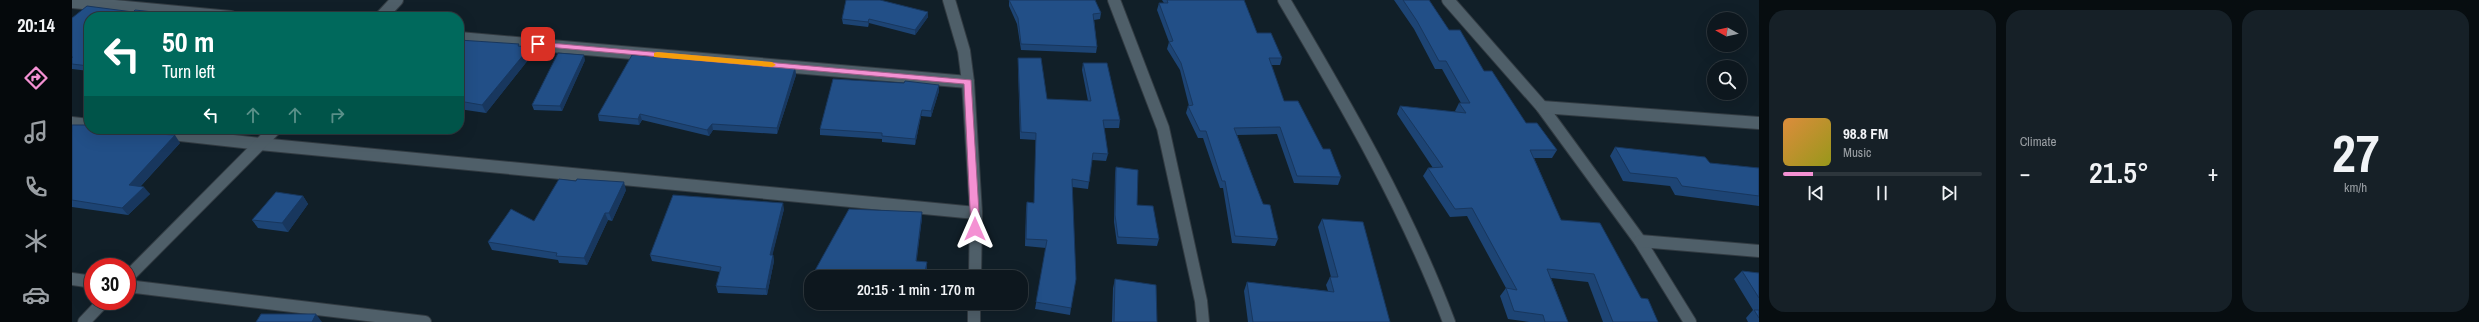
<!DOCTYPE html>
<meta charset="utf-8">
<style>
:root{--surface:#0d171e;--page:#162027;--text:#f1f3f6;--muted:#9a9fa4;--line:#2d363c;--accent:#f491d3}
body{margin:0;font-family:"Archivo Narrow",sans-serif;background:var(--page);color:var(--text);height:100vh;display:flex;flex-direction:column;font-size:15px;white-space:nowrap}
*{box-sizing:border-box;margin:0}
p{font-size:13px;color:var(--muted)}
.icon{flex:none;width:22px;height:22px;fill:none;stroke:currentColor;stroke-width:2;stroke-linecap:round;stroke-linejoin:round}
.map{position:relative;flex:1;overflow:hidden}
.drawer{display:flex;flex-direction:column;gap:10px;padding:10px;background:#070d10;width:720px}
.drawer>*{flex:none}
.hud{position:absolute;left:12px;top:12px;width:380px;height:122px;border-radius:16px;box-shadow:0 4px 16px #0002,0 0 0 1px var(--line);background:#00695c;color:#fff;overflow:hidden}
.needle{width:26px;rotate:278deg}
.controls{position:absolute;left:1635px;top:12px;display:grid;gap:8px}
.controls a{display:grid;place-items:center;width:40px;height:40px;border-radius:50%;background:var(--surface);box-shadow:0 4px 16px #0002,0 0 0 1px var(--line);font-size:20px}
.speed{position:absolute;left:12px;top:258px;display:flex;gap:8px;font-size:20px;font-weight:700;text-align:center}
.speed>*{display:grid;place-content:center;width:52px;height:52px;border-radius:50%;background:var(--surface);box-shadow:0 4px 16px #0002,0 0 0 1px var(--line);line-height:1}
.speed .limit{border:6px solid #d22;background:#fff;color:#111}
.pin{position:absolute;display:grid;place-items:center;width:34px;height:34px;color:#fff;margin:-17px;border-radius:8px;box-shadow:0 2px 6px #0006}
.me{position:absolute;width:44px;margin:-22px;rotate:0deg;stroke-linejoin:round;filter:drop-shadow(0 0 3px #0008)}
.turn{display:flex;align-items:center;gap:14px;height:84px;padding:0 12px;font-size:18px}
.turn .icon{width:52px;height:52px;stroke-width:2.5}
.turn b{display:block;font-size:28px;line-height:34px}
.lanes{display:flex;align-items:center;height:38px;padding:0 12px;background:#0003;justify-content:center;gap:20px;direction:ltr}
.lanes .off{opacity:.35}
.big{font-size:30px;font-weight:600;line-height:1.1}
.drawer .widget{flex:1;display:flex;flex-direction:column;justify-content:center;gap:6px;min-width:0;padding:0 14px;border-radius:16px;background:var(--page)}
.drawer .dial{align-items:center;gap:0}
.dial b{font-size:52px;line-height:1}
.song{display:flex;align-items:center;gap:12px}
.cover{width:48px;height:48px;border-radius:6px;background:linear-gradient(135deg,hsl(30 70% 55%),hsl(60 70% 35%))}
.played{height:4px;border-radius:2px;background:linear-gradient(90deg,var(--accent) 15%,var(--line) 15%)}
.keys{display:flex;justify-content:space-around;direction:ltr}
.heat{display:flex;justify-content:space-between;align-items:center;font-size:22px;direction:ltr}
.drawer .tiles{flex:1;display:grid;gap:10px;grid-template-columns:repeat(3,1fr)}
.trip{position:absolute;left:732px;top:270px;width:224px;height:40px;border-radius:16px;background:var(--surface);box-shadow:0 4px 16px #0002,0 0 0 1px var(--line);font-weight:600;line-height:40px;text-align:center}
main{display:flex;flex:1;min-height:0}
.tab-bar{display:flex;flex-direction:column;width:72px;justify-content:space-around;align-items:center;background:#05090c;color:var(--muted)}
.tab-bar .icon{width:28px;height:28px}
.tab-bar .selected{color:var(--accent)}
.tab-bar b{font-size:18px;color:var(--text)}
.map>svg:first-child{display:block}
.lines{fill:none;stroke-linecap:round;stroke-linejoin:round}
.street-casing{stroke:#323b42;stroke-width:14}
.street{stroke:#4f5f69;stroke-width:12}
.wall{fill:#1d4474}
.shaded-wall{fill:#18375e}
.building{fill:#224f87;stroke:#18375e}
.route{fill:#f491d3;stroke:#9f5e89}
.slow{fill:#f59e0b}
</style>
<main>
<nav class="tab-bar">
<b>20:14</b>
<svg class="icon selected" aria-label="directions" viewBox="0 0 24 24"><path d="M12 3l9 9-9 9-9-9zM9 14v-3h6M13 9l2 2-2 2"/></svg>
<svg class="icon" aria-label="music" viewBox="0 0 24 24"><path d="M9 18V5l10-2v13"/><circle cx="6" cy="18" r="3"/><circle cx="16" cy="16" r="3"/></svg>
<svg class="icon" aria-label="phone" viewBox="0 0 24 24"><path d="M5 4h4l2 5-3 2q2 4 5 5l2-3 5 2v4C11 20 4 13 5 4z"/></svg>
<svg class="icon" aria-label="climate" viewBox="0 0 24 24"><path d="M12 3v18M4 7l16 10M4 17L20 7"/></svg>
<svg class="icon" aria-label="car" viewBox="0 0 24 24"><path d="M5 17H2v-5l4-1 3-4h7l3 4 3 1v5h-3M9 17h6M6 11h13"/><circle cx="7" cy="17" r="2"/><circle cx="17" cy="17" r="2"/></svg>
</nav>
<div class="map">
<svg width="1687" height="322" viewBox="0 0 1687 322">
<rect width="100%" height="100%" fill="#111f28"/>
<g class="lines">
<defs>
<g id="street">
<path d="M877 0 892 51 896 82 904 213 903 277"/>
<path d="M1042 0 1091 128 1129 301 1131 322"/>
<path d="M1212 0C1274 105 1334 208 1377 322"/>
<path d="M1376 0 1470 107 1568 241 1618 322"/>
<path d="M0 2 159 17"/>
<path d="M309 17 325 0"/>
<path d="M387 38 896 82"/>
<path d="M1470 107 1687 123"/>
<path d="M0 123 17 125"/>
<path d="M54 129 188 144 904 213"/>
<path d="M1568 241 1687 251"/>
<path d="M55 278 203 129"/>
<path d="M0 279 21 282"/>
<path d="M55 286 353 322"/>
<path d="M902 303V322"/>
<path d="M12 322 32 301"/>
</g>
</defs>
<use href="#street" class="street-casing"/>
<use href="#street" class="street"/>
</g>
<g class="wall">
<path d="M937 0 1029 13 1028 19 1022 20 1025 47 1024 53 949 50 945 24 937 6Z"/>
<path d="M1090 0H1172L1185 33 1210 58 1208 65H1199L1212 101 1251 149 1269 177 1266 185 1222 183 1205 134 1165 135 1191 204 1206 239 1203 246 1160 243 1151 188H1148L1131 138H1126L1114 113 1116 106H1117L1108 70 1095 49 1097 42 1085 10 1087 3H1092Z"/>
<path d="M1322 0H1357L1377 30 1412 71 1454 123 1485 150 1480 158H1462L1489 220 1569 298 1586 322H1531L1516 282 1479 278 1496 322H1457L1436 319 1428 296 1434 288 1395 216 1378 217 1351 176 1356 168H1361L1325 114 1328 106 1384 112 1383 111 1387 103H1389L1370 69H1363L1342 29Z"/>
<path d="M61 12 17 17V71L0 69V18Z"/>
<path d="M856 12V17L843 35 797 23 796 27 771 24 770 19Z"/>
<path d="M387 40 458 47 460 55 414 113 387 109Z"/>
<path d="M946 58 975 99 1016 101 1010 70 1011 63 1048 120 1047 128H1032L1036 154 1034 161 1020 160 1016 189 1000 187 999 308 998 315 963 309 974 248 953 246 954 209 955 202 962 203 964 140 948 139 946 65Z"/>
<path d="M513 60 490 111 462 110 460 105Z"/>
<path d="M723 68 724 75 705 134 641 130 637 136 570 120 567 125 527 121 526 115Z"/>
<path d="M867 91 859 117 849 116 843 145 810 142V139L748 135V129Z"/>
<path d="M0 125 17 129H39L42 132 108 143 68 187 78 194 56 215 0 207Z"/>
<path d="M1543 147 1638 163 1687 168V206L1603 195 1598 186 1551 181 1538 156Z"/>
<path d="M1044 167 1065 205 1087 239 1085 246 1045 244 1042 222 1043 174Z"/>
<path d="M554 190 540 221 536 220 515 265 487 263 486 260 420 250 416 242 462 221Z"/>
<path d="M231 196 236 204 216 232 186 228 180 220Z"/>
<path d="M712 209 700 255H701L702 261 695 295 646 293 644 286 648 272 580 261 578 255Z"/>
<path d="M850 218 844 261 855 268 853 277H741V274Z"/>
<path d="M1250 219 1318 322H1176L1172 291 1175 282 1256 291 1254 285 1258 277H1259L1246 227Z"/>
<path d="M1670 271 1687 273V322H1676L1674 318 1681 310 1662 279Z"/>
<path d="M1043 279 1085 322H1040L1041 288Z"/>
</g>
<g class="shaded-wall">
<path d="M856 12V17L843 35V30Z"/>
<path d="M797 19V23L796 27V22Z"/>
<path d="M458 47 460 55 414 113 410 105Z"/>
<path d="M512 55 513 60 490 111 488 106Z"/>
<path d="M723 68 724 75 705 134V128Z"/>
<path d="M867 85V91L859 117V111Z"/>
<path d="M850 110 849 116 843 145V139Z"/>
<path d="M568 114 570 120 567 125 566 119Z"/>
<path d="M640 124 641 130 637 136 635 130Z"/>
<path d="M33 129H39L42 132 31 131Z"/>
<path d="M103 135 108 143 63 192 57 185Z"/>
<path d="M552 182 554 190 540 221 537 213Z"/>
<path d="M72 187 78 194 56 215 50 208Z"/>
<path d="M231 196 236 204 216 232 210 223Z"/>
<path d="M711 203 712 209 699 261 698 255Z"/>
<path d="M850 212V218L844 267V261Z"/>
<path d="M533 213 536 220 515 265 512 258Z"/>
<path d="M701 255 702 261 695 295 694 289Z"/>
<path d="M855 262V268L853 277H852Z"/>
<path d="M244 314 250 322H240Z"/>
</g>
<g class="building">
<path d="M774 0H808L856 12 843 30 797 19 796 22 770 19Z"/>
<path d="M937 0H1023L1029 13 1021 14 1025 47 949 44 946 18Z"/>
<path d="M1095 0H1172L1185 33H1199L1210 58H1197L1212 101H1226L1251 149H1258L1269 177 1225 176 1208 127 1162 128 1191 204 1198 205 1206 239 1163 236 1153 181H1150L1134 131H1128L1116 106 1121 105 1109 63 1097 42 1101 41 1087 3H1096Z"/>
<path d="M1331 0H1357L1377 30H1388L1412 71H1420L1454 123H1465L1485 150H1458L1489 220 1528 223 1569 298 1576 299 1586 322H1541L1522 274 1475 269 1496 322H1473L1471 315 1442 311 1434 288 1445 290 1400 208 1383 209 1356 168 1371 167 1328 106 1394 113 1387 103H1398L1374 61H1367L1345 21Z"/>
<path d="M15 6 61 12 63 10 109 15 107 17H17V66L0 64V58L1 57H0V18Z"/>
<path d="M387 40 447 44 446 46 458 47 410 105 387 101Z"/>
<path d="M486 53 512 55 488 106 460 105Z"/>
<path d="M560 55 723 68 705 128 640 124 635 130 568 114 566 119 526 115Z"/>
<path d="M946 58H969L975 99 1019 101 1011 63H1035L1048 120H1031L1036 154 1021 153 1017 182 1000 179 1004 279 999 308 964 302 975 240 954 239 955 202 962 203 964 133 949 132Z"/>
<path d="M761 79 832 83 833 81 867 85 859 111 850 110 843 139 810 136V133L748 129Z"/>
<path d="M0 125H17V129H33L31 131 103 135 57 185 72 187 50 208 0 200Z"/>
<path d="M1543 147 1633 157 1638 163 1687 168V196L1610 186 1605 178 1558 173Z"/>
<path d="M1044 167 1066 170 1065 205 1081 206 1087 239 1046 237 1043 215Z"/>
<path d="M487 179 504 181 505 179 552 182 537 213H533L512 258 484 256 485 253 416 242 439 209 462 221Z"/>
<path d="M204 192 231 196 210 223 180 220Z"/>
<path d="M601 195 711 203 698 255H701L694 289 644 286 649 267 578 255Z"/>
<path d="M777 209 850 212 844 261 855 262 852 277H752L741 274Z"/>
<path d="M1250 219 1291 222 1318 322H1181L1175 282 1262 292 1258 277H1266Z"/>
<path d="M1670 271 1687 273V298Z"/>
<path d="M1043 279 1084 285 1085 322H1042Z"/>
<path d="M1682 310H1687V318Z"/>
<path d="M189 314H244L240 322H184Z"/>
</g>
<path class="route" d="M466 42 899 80 908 229 903 233 899 229 892 84 464 46 463 44Z"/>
<path class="slow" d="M585 52 700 62 704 65 700 67 582 57V53Z"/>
</svg>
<div class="controls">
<a><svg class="needle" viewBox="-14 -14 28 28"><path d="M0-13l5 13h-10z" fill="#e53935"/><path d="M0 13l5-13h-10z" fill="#9a9fa4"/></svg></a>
<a><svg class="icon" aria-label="search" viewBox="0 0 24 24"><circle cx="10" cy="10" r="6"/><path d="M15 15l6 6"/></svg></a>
</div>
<div class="speed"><div class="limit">30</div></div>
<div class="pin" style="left:466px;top:44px;background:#d93025"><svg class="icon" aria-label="arrive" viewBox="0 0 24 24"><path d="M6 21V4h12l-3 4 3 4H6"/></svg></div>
<svg class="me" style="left:903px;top:229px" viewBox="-20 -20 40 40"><path d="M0-17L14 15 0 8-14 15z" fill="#f491d3" stroke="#fff" stroke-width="4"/></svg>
<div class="trip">20:15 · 1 min · 170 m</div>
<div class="hud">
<div class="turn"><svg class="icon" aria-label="left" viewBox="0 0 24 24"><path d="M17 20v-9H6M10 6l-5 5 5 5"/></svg><div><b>50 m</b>Turn left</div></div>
<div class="lanes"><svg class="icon" aria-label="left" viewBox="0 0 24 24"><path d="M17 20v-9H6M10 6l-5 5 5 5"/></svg><svg class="icon off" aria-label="ahead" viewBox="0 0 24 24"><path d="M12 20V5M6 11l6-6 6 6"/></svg><svg class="icon off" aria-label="ahead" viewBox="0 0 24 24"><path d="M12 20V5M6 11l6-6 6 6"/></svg><svg class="icon off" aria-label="right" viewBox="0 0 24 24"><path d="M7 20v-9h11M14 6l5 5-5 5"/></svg></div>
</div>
</div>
<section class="drawer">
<div class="tiles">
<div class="widget">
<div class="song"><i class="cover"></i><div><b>98.8 FM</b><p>Music</p></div></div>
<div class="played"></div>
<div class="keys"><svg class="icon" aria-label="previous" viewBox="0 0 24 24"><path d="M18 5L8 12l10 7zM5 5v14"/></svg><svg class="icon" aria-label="pause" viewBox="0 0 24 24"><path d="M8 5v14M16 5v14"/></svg><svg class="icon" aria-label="next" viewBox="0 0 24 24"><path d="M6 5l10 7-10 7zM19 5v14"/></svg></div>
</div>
<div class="widget"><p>Climate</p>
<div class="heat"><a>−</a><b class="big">21.5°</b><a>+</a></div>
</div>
<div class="widget dial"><b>27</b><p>km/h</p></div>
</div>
</section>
</main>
